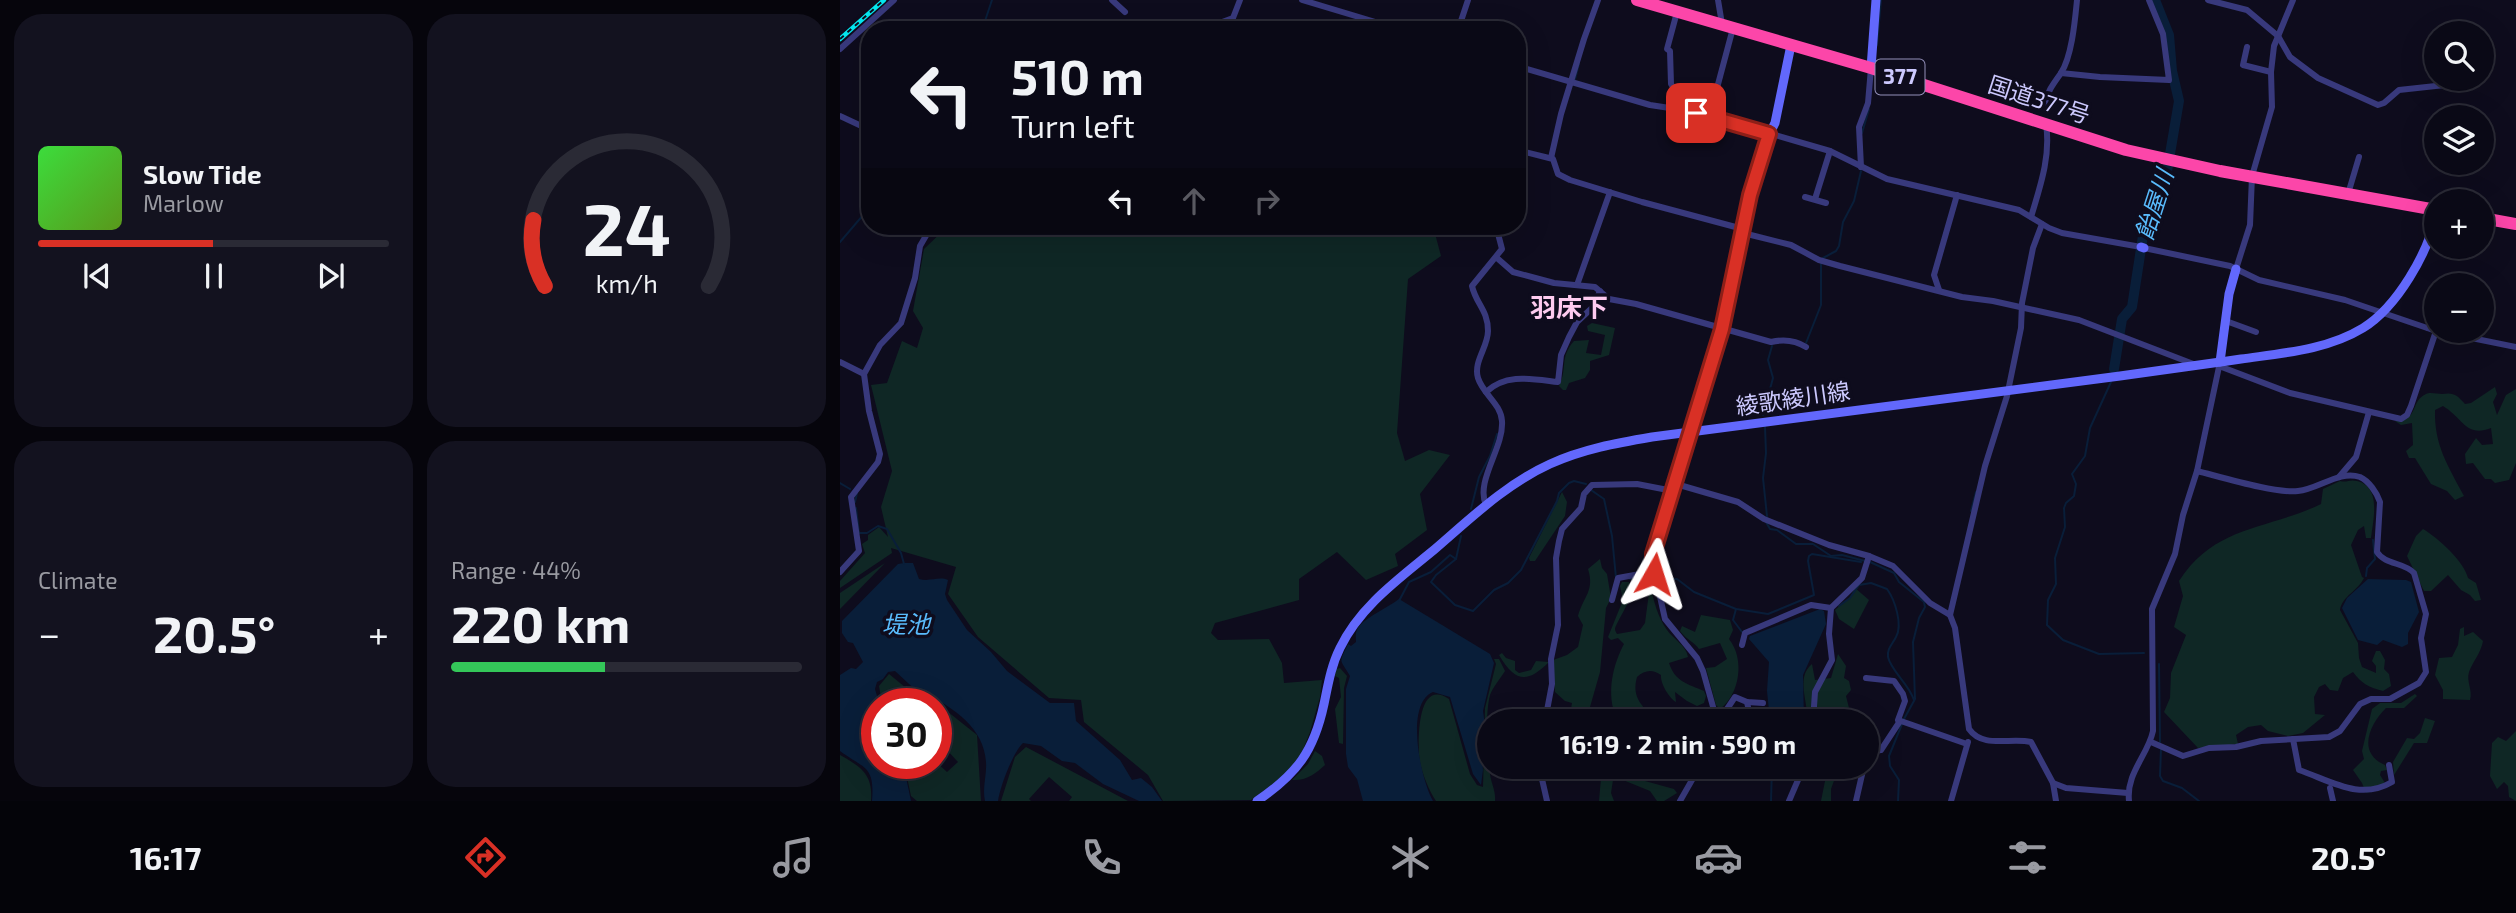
<!DOCTYPE html>
<meta charset="utf-8">
<style>
:root{--surface:#0a0916;--page:#13121f;--text:#f1f3f6;--muted:#999aa1;--line:#2a2a35;--accent:#d93025}
body{margin:0;font-family:"Exo 2","Noto Sans JP",sans-serif;background:var(--page);color:var(--text);height:100vh;display:flex;flex-direction:column;font-size:26px;white-space:nowrap}
*{box-sizing:border-box;margin:0}
p{font-size:23px;color:var(--muted)}
.icon{flex:none;width:38px;height:38px;fill:none;stroke:currentColor;stroke-width:2;stroke-linecap:round;stroke-linejoin:round}
.map{position:relative;flex:1;overflow:hidden}
.panel{display:flex;flex-direction:column;gap:14px;padding:14px;background:#06050c;width:840px}
.panel>*{flex:none}
.top-card{position:absolute;left:21px;top:21px;width:665px;height:214px;border-radius:28px;box-shadow:0 7px 28px #0002,0 0 0 2px var(--line);background:#0a0916;color:var(--text);overflow:hidden}
.fabs{position:absolute;left:1584px;top:21px;display:grid;gap:14px}
.fabs a{display:grid;place-items:center;width:70px;height:70px;border-radius:50%;background:var(--surface);box-shadow:0 7px 28px #0002,0 0 0 2px var(--line);font-size:35px}
.speed{position:absolute;left:21px;top:688px;display:flex;gap:14px;font-size:35px;font-weight:700;text-align:center}
.speed>*{display:grid;place-content:center;width:91px;height:91px;border-radius:50%;background:var(--surface);box-shadow:0 7px 28px #0002,0 0 0 2px var(--line);line-height:1}
.speed .limit{border:10px solid #d22;background:#fff;color:#111}
.pin{position:absolute;display:grid;place-items:center;width:60px;height:60px;color:#fff;margin:-30px;border-radius:14px;box-shadow:0 4px 10px #0006}
.me{position:absolute;width:77px;margin:-38px;rotate:6deg;stroke-linejoin:round;filter:drop-shadow(0 0 5px #0008)}
.turn{display:flex;align-items:center;gap:24px;height:147px;padding:0 35px;font-size:32px}
.turn .icon{width:91px;height:91px;stroke-width:2.5}
.turn b{display:block;font-size:49px;line-height:60px}
.lanes{display:flex;align-items:center;height:66px;padding:0 35px;background:#0003;justify-content:center;gap:35px;direction:ltr}
.lanes .off{opacity:.35}
.big{font-size:52px;font-weight:700;line-height:1.1}
.panel .card{flex:1;display:flex;flex-direction:column;justify-content:center;gap:10px;min-width:0;padding:0 24px;border-radius:28px;background:var(--page)}
.panel .dial{align-items:center;gap:0}
.dial svg{height:182px;overflow:visible;fill:none;stroke:var(--line);stroke-width:7;stroke-linecap:round;text-anchor:middle}
.dial text{fill:var(--text);stroke:none}
.song{display:flex;align-items:center;gap:21px}
.cover{width:84px;height:84px;border-radius:10px;background:linear-gradient(135deg,hsl(120 70% 55%),hsl(90 70% 35%))}
.played{height:7px;border-radius:4px;background:linear-gradient(90deg,var(--accent) 50%,var(--line) 50%)}
.keys{display:flex;justify-content:space-around;direction:ltr}
.heat{display:flex;justify-content:space-between;align-items:center;font-size:38px;direction:ltr}
.charge{height:10px;border-radius:5px;background:linear-gradient(90deg,#34c759 44%,var(--line) 0)}
.panel .tiles{flex:1;display:grid;gap:14px;grid-template-columns:repeat(2,1fr)}
.trip{position:absolute;left:637px;top:709px;width:402px;height:70px;border-radius:35px;background:var(--surface);box-shadow:0 7px 28px #0002,0 0 0 2px var(--line);font-weight:700;line-height:70px;text-align:center}
.menu{display:flex;height:112px;justify-content:space-around;align-items:center;background:#040409;color:var(--muted)}
.menu .icon{width:49px;height:49px}
.menu .on{color:var(--accent)}
.menu b{font-size:32px;color:var(--text)}
main{display:flex;flex:1;min-height:0}
.map>svg:first-child{display:block}
.green{fill:#0f2725}
.water{fill:#091e39}
.lines{fill:none;stroke-linecap:round;stroke-linejoin:round}
.stream{stroke:#091e39;stroke-width:2}
.river{stroke:#091e39;stroke-width:10}
.street{stroke:#38397c;stroke-width:6}
.secondary{stroke:#6268fc;stroke-width:9}
.highway{stroke:#fc46a9;stroke-width:12}
.rail-casing{stroke:#04e7ef;stroke-width:4.5}
.rail{stroke:#0e0c1d;stroke-width:2;stroke-dasharray:5;stroke-linecap:butt}
.route-casing{stroke:#8d1f18;stroke-width:18}
.route{stroke:#d93025;stroke-width:12}
.labels{text-anchor:middle;stroke-width:7;stroke-linejoin:round;paint-order:stroke}
.shield{fill:#0e0c1d;stroke:#9390ba;stroke-width:2}
.shield-label{font-size:21px;font-weight:bold;fill:#ccc9fe}
.street-label{font-size:23px;fill:#ccc9fe;stroke:#0e0c1d}
.water-label{font-size:24px;font-style:italic;fill:#59bbfc;stroke:#0e0c1d}
.quarter-label{font-size:26px;font-weight:bold;fill:#fecbef;stroke:#0e0c1d}
</style>
<main>
<section class="panel">
<div class="tiles">
<div class="card">
<div class="song"><i class="cover"></i><div><b>Slow Tide</b><p>Marlow</p></div></div>
<div class="played"></div>
<div class="keys"><svg class="icon" aria-label="previous" viewBox="0 0 24 24"><path d="M18 5L8 12l10 7zM5 5v14"/></svg><svg class="icon" aria-label="pause" viewBox="0 0 24 24"><path d="M8 5v14M16 5v14"/></svg><svg class="icon" aria-label="next" viewBox="0 0 24 24"><path d="M6 5l10 7-10 7zM19 5v14"/></svg></div>
</div>
<div class="card dial"><svg viewBox="0 0 100 80">
<path d="M14 69A42 42 0 1 1 86 69"/>
<path d="M14 69A42 42 0 0 1 9 40" stroke="#d93025"/>
<text x="50" y="56" font-size="32" font-weight="700">24</text>
<text x="50" y="72" font-size="11">km/h</text>
</svg></div>
<div class="card"><p>Climate</p>
<div class="heat"><a>−</a><b class="big">20.5°</b><a>+</a></div>
</div>
<div class="card"><p>Range · 44%</p><b class="big">220 km</b><div class="charge"></div></div>
</div>
</section>
<div class="map">
<svg width="1676" height="801" viewBox="0 0 1676 801">
<rect width="100%" height="100%" fill="#0e0c1d"/>
<g class="green">
<path d="M108 226H593L601 256 568 279 557 433 565 461 589 450 610 455 580 494 587 530 555 554 558 566 526 580 497 552 459 579V600L375 623 371 633 378 640 429 639 442 663 444 683 482 680 480 697 470 732 459 760 449 772 411 800 323 801 308 775 244 722 241 700 209 698 138 637 108 594 116 567 51 548 52 553 0 588V581L25 553 22 544 28 540V535L39 527 48 537 41 507 52 471 31 385 47 383 62 341 77 348 83 328 73 311 84 249Z"/>
<path d="M752 323 775 328 769 355 750 361V370L745 378 729 383 726 390H723L719 386C728 368 719 358 734 341L749 340 746 353 761 355 765 335 748 331 747 326Z"/>
<path d="M1655 387 1657 394 1653 402 1657 415 1666 395 1676 389V463L1669 480 1655 483 1651 479H1645L1633 463 1626 464 1625 454 1636 438 1642 445 1653 444 1651 428C1626 438 1623 418 1603 406L1595 410C1594 445 1608 466 1624 496L1615 500 1607 491 1591 484 1575 458H1569L1566 451 1573 445 1572 423 1561 425 1555 421C1579 421 1570 401 1586 394 1590 392 1597 394 1602 394 1614 392 1617 395 1625 404L1631 403Z"/>
<path d="M1500 481C1507 483 1509 479 1517 481 1542 487 1533 520 1531 538H1526L1524 526 1518 530 1511 545 1522 577 1524 578C1518 591 1502 596 1500 610L1518 643 1519 658 1522 667 1536 673V666L1532 661 1536 651H1540L1545 660 1544 669 1549 674 1551 686 1543 691C1528 687 1521 683 1513 672L1503 678 1498 691 1490 690 1485 684 1479 687 1474 697 1475 714 1485 715 1463 733 1448 736 1428 731 1421 725 1408 727 1396 735 1398 744 1358 748 1324 712 1330 698 1331 673 1346 635 1334 627 1343 596 1339 581C1375 525 1427 530 1481 504L1483 489Z"/>
<path d="M722 492 727 502 725 516 695 561H690L689 558Z"/>
<path d="M1583 529C1598 538 1624 561 1628 578L1636 583 1641 600 1635 601 1630 595 1621 590 1608 575 1591 591H1584L1567 556 1576 536Z"/>
<path d="M760 559 762 568 767 574 771 598 766 608 760 672 746 721H729L732 703 725 701 715 692 713 660 727 655 738 647 743 625 738 616C743 597 755 591 748 569Z"/>
<path d="M45 563 0 609V593Z"/>
<path d="M782 582H789L794 592C791 598 775 626 775 629 775 631 776 632 777 634L800 630 805 623 810 585C814 601 817 616 827 630 833 639 846 645 848 657L829 663C835 682 848 684 864 691L866 696 864 703 857 706 847 701 835 692 836 702C829 698 820 683 821 675 812 669 805 670 797 677 791 698 803 707 817 721H796L786 712 773 708C768 686 774 663 784 644L778 638 771 640 768 637 783 600 780 586Z"/>
<path d="M1015 588 1029 600 1014 629 999 619 995 610 1010 597Z"/>
<path d="M861 615 890 620 893 630 889 639C905 659 900 694 880 709L876 705 866 668 875 667 887 659 880 643 859 649C854 642 847 640 840 631L842 626 855 632Z"/>
<path d="M1624 627V636L1633 632 1643 641C1641 653 1633 661 1629 672 1626 681 1633 691 1630 700L1603 699V690L1595 675 1599 658 1612 657 1618 645 1620 629Z"/>
<path d="M662 653 666 658 675 661V670L679 673 691 670 696 661 709 662C687 684 675 682 659 655Z"/>
<path d="M998 654 1006 666 1004 678 1009 681 1011 690 1006 696 1009 708 1000 721H967C969 702 955 678 972 664L975 680 991 678Z"/>
<path d="M654 659H659L665 671C660 679 653 687 650 695 645 714 647 755 650 774 651 783 656 791 655 801H596C588 789 580 769 579 755 578 736 578 678 609 699L630 774 637 785 643 787 645 708 656 664Z"/>
<path d="M500 668 507 676 504 688 503 744 499 743 495 709 501 697 499 678 495 676 496 669Z"/>
<path d="M49 674 82 701 88 696 137 735 141 801H77L71 796 64 763 96 762 107 772 118 762 107 750 96 760V704L42 703 39 686Z"/>
<path d="M1575 694 1577 696 1564 708H1546C1529 725 1517 753 1545 765L1547 770 1541 771 1540 775 1545 783 1539 790 1526 793 1522 783 1513 770 1524 759 1522 751 1532 709 1540 703H1561Z"/>
<path d="M1585 718 1595 721 1587 743H1574L1554 775 1553 762 1567 738 1574 739 1580 733Z"/>
<path d="M1676 731V801L1669 797 1668 786 1664 782 1657 789 1650 776 1652 743 1658 737 1666 741Z"/>
<path d="M186 747 288 801H229L232 797 209 777 189 799 191 801H161L175 757Z"/>
<path d="M475 751 482 756 485 765C475 774 466 781 452 780L468 764Z"/>
<path d="M0 755C21 767 33 774 31 801H0Z"/>
<path d="M762 767H775L771 793 774 801H759Z"/>
<path d="M983 767H999L991 789V801H981L987 771Z"/>
<path d="M787 768 805 781 834 789 837 793 824 801H817L810 791 783 780 782 773Z"/>
</g>
<g class="water">
<path d="M64 563H73L79 579C90 582 99 576 108 580L105 594 107 600 127 630 151 652 167 671 210 703H234L236 721 280 760 292 780 301 778 312 787 322 801H299L263 784 235 763 222 761 201 746 183 743C173 752 160 787 158 801H145C142 788 147 775 146 762 144 728 114 708 86 694L82 696 55 671 48 672 43 679 37 682 35 689 39 703 37 704V763H63L71 801H32C35 765 24 769 0 751V675L11 668 16 669 23 662 13 643 8 642 2 633V621L58 564Z"/>
<path d="M1528 579 1566 580 1571 582 1579 612 1568 633V644L1562 647 1543 640 1537 645 1518 640 1502 608 1507 598Z"/>
<path d="M559 599 650 654 654 663 643 711 645 725 641 741 643 770 641 785 633 774 610 697 593 692C564 704 581 780 593 801H523L517 779 508 767 506 754V689L510 676C500 658 498 665 508 644L511 646 516 642C516 638 515 634 517 630 520 620 549 607 559 599Z"/>
<path d="M980 609 984 611 986 624 963 675 964 721H930L927 691 929 662 909 639 910 636Z"/>
</g>
<g class="lines">
<g class="stream">
<path d="M142 30 152 0"/>
<path d="M1037 45 1041 0"/>
<path d="M735 79 739 64"/>
<path d="M1022 133 1029 109"/>
<path d="M0 242 30 207"/>
<path d="M983 258 996 251 999 246 1003 222 1014 201 1021 171"/>
<path d="M966 343 981 305V264"/>
<path d="M1271 382 1250 428 1245 456 1232 474 1236 484 1234 496 1226 503 1224 508 1225 527 1215 558 1216 584 1208 600 1207 625 1223 640 1259 654 1304 653"/>
<path d="M923 415 933 378 928 360 932 346"/>
<path d="M925 427 926 453 923 478 927 516"/>
<path d="M0 483 10 489"/>
<path d="M751 490 764 499 772 536 776 578"/>
<path d="M15 502 17 493"/>
<path d="M16 508 19 533H27L38 526 47 529 61 553 64 564"/>
<path d="M631 509 639 477 650 456 657 434"/>
<path d="M1131 511 1136 492"/>
<path d="M926 522 930 529 937 530 956 544H973L991 556 1002 555 1025 561"/>
<path d="M621 536 616 559 596 575 591 582 615 605 633 611 654 590 668 583 681 570 717 501 719 493 729 483 734 481 746 484"/>
<path d="M1030 562 1054 573 1059 582 1084 602 1085 607 1079 618 1073 642 1075 699 1064 719"/>
<path d="M1526 576 1527 568 1535 559 1533 540"/>
<path d="M790 579H810"/>
<path d="M819 579H837L854 592 896 609 928 614 974 595 968 561 969 556 972 554 1021 562"/>
<path d="M559 601 569 582 591 572 610 555 616 559"/>
<path d="M999 606 1010 598 1019 585 1031 583 1047 589C1055 600 1063 625 1056 637 1052 645 1047 648 1048 657 1051 671 1069 684 1074 700"/>
<path d="M896 609 893 620 902 632"/>
<path d="M1319 664 1320 742"/>
<path d="M1321 748 1320 776 1323 781 1342 788 1359 801"/>
<path d="M931 801 932 766"/>
<path d="M1058 801 1059 780 1050 766 1049 756 1062 724"/>
</g>
<path class="river" d="M1274 369 1282 319 1292 307 1305 223 1324 189 1339 101 1332 71 1329 35 1315 0"/>
<g class="street">
<path d="M272 0 285 12"/>
<path d="M462 0 562 30"/>
<path d="M878 0 882 24"/>
<path d="M1368 0 1407 10 1438 36 1450 57 1478 78 1538 105 1544 103 1559 90 1614 84"/>
<path d="M374 25 393 18 400 0"/>
<path d="M618 30 628 0"/>
<path d="M1407 47 1403 65 1431 72"/>
<path d="M0 49 54 0"/>
<path d="M677 66 810 105 856 112 990 151 1047 179 1179 210 1209 228 1222 233 1301 247"/>
<path d="M1221 73 1260 77 1329 80 1323 34 1309 0"/>
<path d="M877 88 893 28"/>
<path d="M1205 103C1208 90 1214 83 1221 73 1232 56 1235 20 1237 0"/>
<path d="M836 108 838 95 831 84 830 51 827 49 837 12"/>
<path d="M0 116 30 130"/>
<path d="M677 150 713 159 718 174 730 180 802 202 903 229"/>
<path d="M711 158 721 114 744 39 758 0"/>
<path d="M1021 167 1019 127 1028 103 1031 68"/>
<path d="M1508 194 1519 157"/>
<path d="M965 197 986 203"/>
<path d="M975 199 990 151"/>
<path d="M1191 217C1200 187 1211 156 1206 124"/>
<path d="M903 233 951 245 979 260 1000 266 1122 297 1153 301 1239 320 1356 365"/>
<path d="M1304 248 1390 266 1419 280 1505 300 1596 331"/>
<path d="M657 258 673 272 714 283 755 287 769 299 796 304 931 342C944 339 955 340 966 347"/>
<path d="M1396 269 1410 225 1412 176 1432 107 1431 72 1434 46 1453 0"/>
<path d="M737 285 770 192"/>
<path d="M1599 285 1601 280"/>
<path d="M1099 290 1094 275 1117 195"/>
<path d="M1386 321 1416 332"/>
<path d="M1588 328 1594 313 1596 292"/>
<path d="M1597 331 1676 347"/>
<path d="M0 362 24 374"/>
<path d="M1379 366 1450 393 1561 419 1567 415 1571 406 1596 331"/>
<path d="M646 392C666 373 692 379 718 382L721 355 729 337 737 322 753 307 760 291"/>
<path d="M851 432 825 510 813 554V565L825 619 857 658 863 671 877 721"/>
<path d="M1499 477 1516 457 1529 412"/>
<path d="M836 484 898 502 924 519 989 545 1029 556 1053 566 1090 603 1110 615 1115 628 1129 729C1143 749 1171 737 1191 742L1213 783 1216 801"/>
<path d="M646 505C635 481 664 448 662 421 661 404 643 394 638 378 633 362 648 347 648 331 648 310 636 304 632 286L662 249 656 226"/>
<path d="M0 572 19 551 11 497 38 462 40 454 29 411 24 374 40 345 61 323 75 278 80 246 87 234 97 226"/>
<path d="M772 600 778 578 800 574 808 560 813 558"/>
<path d="M1110 615 1145 466 1167 396 1181 328 1182 303 1193 248 1202 224"/>
<path d="M902 645 905 633 971 605 991 608"/>
<path d="M1026 678 1054 681 1063 694 1065 701 1058 720 1127 744"/>
<path d="M907 702 911 721"/>
<path d="M877 718 887 709 895 697 907 702 923 703"/>
<path d="M705 721 712 684 711 659 718 625 716 558 719 541 722 529 741 508 744 494 752 485 797 484 833 491"/>
<path d="M973 721 975 692 992 660 989 634 991 608 1022 578 1029 556"/>
<path d="M1453 739 1459 770C1491 781 1520 801 1552 782L1549 765"/>
<path d="M1311 742 1343 756 1369 748 1396 747 1421 741 1489 737 1500 731 1520 704 1531 699H1550L1579 683 1586 672 1581 638 1586 614 1574 573C1564 562 1545 565 1537 552L1540 502C1537 493 1529 481 1520 477 1499 470 1479 489 1458 491 1437 494 1381 477 1357 471"/>
<path d="M1027 752 1041 750 1060 721"/>
<path d="M699 766 707 801"/>
<path d="M1213 783 1226 788 1288 793"/>
<path d="M1490 788 1493 801"/>
<path d="M840 801 860 766"/>
<path d="M949 801 964 766"/>
<path d="M1016 801 1024 766"/>
<path d="M1111 801 1128 742"/>
<path d="M1289 801C1286 773 1308 755 1313 731L1312 609 1335 554 1343 515 1357 471 1380 362"/>
</g>
<g class="secondary">
<path d="M1031 68 1036 0"/>
<path d="M1301 247 1304 248"/>
<path d="M1380 362 1389 294 1396 269"/>
<path d="M851 432C866 382 881 333 892 282 903 231 910 168 935 123L951 45"/>
<path d="M417 801C457 774 474 751 484 704 488 685 491 666 500 648 520 606 560 578 595 549 631 518 666 484 710 464 743 449 777 443 812 437 968 416 1124 396 1280 376 1321 370 1361 365 1401 359 1443 353 1487 350 1523 328 1557 307 1589 252 1596 214"/>
</g>
<g class="highway">
<path d="M797 0 1031 68 1286 150 1380 171 1596 210"/>
<path d="M1642 218 1676 224"/>
</g>
<defs>
<path id="rail" d="M0 39 44 0"/>
</defs>
<use href="#rail" class="rail-casing"/>
<use href="#rail" class="rail"/>
</g>
<g class="lines">
<defs>
<path id="route" d="M814 574 813 554 882 329 910 195 929 134 856 113"/>
</defs>
<use href="#route" class="route-casing"/>
<use href="#route" class="route"/>
</g>
<g class="labels">
<rect class="shield" x="1035.5" y="59.5" width="49" height="35" rx="5"/>
<g class="shield-label">
<text x="1060" y="84">377</text>
</g>
<g class="street-label">
<text transform="translate(1199 100) rotate(18)" y="8">国道377号</text>
<text transform="translate(953 399) rotate(-8)" y="8">綾歌綾川線</text>
</g>
<g class="water-label">
<text transform="translate(1315 205) rotate(-72)" y="8">飴屋川</text>
<text x="66" y="633">堤池</text>
</g>
<g class="quarter-label">
<text x="729" y="317">羽床下</text>
</g>
</g>
</svg>
<div class="fabs">
<a><svg class="icon" aria-label="search" viewBox="0 0 24 24"><circle cx="10" cy="10" r="6"/><path d="M15 15l6 6"/></svg></a>
<a><svg class="icon" aria-label="layers" viewBox="0 0 24 24"><path d="M12 4l9 5-9 5-9-5zM3 14l9 5 9-5"/></svg></a>
<a>+</a>
<a>−</a>
</div>
<div class="speed"><div class="limit">30</div></div>
<div class="pin" style="left:856px;top:113px;background:#d93025"><svg class="icon" aria-label="arrive" viewBox="0 0 24 24"><path d="M6 21V4h12l-3 4 3 4H6"/></svg></div>
<svg class="me" style="left:814px;top:574px" viewBox="-20 -20 40 40"><path d="M0-17L14 15 0 8-14 15z" fill="#d93025" stroke="#fff" stroke-width="4"/></svg>
<div class="trip">16:19 · 2 min · 590 m</div>
<div class="top-card">
<div class="turn"><svg class="icon" aria-label="left" viewBox="0 0 24 24"><path d="M17 20v-9H6M10 6l-5 5 5 5"/></svg><div><b>510 m</b>Turn left</div></div>
<div class="lanes"><svg class="icon" aria-label="left" viewBox="0 0 24 24"><path d="M17 20v-9H6M10 6l-5 5 5 5"/></svg><svg class="icon off" aria-label="ahead" viewBox="0 0 24 24"><path d="M12 20V5M6 11l6-6 6 6"/></svg><svg class="icon off" aria-label="right" viewBox="0 0 24 24"><path d="M7 20v-9h11M14 6l5 5-5 5"/></svg></div>
</div>
</div>
</main>
<nav class="menu">
<b>16:17</b>
<svg class="icon on" aria-label="directions" viewBox="0 0 24 24"><path d="M12 3l9 9-9 9-9-9zM9 14v-3h6M13 9l2 2-2 2"/></svg>
<svg class="icon" aria-label="music" viewBox="0 0 24 24"><path d="M9 18V5l10-2v13"/><circle cx="6" cy="18" r="3"/><circle cx="16" cy="16" r="3"/></svg>
<svg class="icon" aria-label="phone" viewBox="0 0 24 24"><path d="M5 4h4l2 5-3 2q2 4 5 5l2-3 5 2v4C11 20 4 13 5 4z"/></svg>
<svg class="icon" aria-label="climate" viewBox="0 0 24 24"><path d="M12 3v18M4 7l16 10M4 17L20 7"/></svg>
<svg class="icon" aria-label="car" viewBox="0 0 24 24"><path d="M5 17H2v-5l4-1 3-4h7l3 4 3 1v5h-3M9 17h6M6 11h13"/><circle cx="7" cy="17" r="2"/><circle cx="17" cy="17" r="2"/></svg>
<svg class="icon" aria-label="filters" viewBox="0 0 24 24"><path d="M4 7h16M4 17h16"/><circle cx="9" cy="7" r="2"/><circle cx="15" cy="17" r="2"/></svg>
<b>20.5°</b>
</nav>
